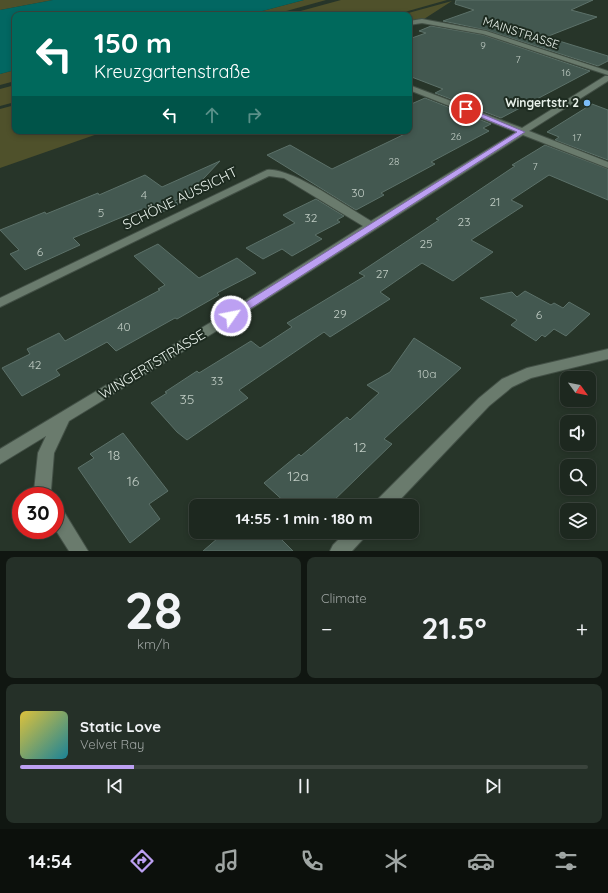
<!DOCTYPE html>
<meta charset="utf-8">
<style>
:root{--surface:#1d281f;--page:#253028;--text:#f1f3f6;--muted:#a0a6a4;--line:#3b443d;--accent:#bca0f2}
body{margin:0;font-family:Quicksand,sans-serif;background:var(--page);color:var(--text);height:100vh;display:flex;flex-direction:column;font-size:15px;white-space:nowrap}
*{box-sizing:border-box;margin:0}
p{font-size:13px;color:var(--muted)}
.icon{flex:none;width:22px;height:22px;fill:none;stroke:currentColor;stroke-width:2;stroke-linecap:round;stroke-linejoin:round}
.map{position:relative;height:551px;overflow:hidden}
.sheet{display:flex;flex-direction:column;gap:6px;padding:6px;background:#101611;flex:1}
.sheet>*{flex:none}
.banner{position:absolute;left:12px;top:12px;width:400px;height:122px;border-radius:8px;box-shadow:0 2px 6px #0003,0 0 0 1px var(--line);background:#00695c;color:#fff;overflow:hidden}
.needle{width:26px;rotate:123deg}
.fabs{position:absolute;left:560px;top:371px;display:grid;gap:8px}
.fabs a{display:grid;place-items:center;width:36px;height:36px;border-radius:8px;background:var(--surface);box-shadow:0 2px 6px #0003,0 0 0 1px var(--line);font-size:20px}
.speed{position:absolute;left:12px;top:487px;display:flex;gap:8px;font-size:20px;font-weight:700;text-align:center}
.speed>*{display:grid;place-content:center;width:52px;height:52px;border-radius:50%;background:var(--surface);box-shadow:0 2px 6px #0003,0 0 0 1px var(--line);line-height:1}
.speed .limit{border:6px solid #d22;background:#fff;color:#111}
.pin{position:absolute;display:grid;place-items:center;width:34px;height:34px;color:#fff;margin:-17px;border:2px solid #fff;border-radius:50%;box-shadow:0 1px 4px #0007}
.me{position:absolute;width:44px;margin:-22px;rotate:57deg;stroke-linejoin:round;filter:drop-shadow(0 0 3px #0008)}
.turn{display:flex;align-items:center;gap:14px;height:84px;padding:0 16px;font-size:18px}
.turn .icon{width:52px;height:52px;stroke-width:2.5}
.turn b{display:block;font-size:28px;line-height:34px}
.lanes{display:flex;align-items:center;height:38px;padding:0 16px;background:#0003;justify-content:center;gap:20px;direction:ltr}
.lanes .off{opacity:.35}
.big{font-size:30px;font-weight:800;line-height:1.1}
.sheet .tile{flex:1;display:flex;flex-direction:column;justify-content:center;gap:6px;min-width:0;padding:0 14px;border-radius:8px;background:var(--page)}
.sheet .dial{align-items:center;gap:0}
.dial b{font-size:52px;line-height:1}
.song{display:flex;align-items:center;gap:12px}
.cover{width:48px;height:48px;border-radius:6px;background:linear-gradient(135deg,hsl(50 70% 55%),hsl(190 70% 35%))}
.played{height:4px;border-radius:2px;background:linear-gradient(90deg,var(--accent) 20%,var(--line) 20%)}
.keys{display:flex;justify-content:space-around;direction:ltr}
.heat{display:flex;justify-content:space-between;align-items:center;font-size:22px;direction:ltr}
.sheet .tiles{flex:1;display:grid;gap:6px;grid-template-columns:1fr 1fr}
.tile:last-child{grid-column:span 2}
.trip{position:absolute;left:189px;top:499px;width:230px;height:40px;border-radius:8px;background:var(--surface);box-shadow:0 2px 6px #0003,0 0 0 1px var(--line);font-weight:800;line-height:40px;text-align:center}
.dock{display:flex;height:64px;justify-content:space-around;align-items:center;background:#0c100c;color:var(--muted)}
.dock .icon{width:28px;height:28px}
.dock .current{color:var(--accent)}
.dock b{font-size:18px;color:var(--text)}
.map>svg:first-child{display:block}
.green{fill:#4f512b}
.water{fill:#026762}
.building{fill:#435850;stroke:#5c7169}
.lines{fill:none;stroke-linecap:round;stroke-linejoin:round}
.minor-casing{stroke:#435046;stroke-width:2}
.minor{fill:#6a7b6d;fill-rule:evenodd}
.route{fill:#bca0f2;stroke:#7a689d}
.poi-dot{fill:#7cbef9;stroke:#1d2b20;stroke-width:1.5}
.labels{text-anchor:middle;stroke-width:4;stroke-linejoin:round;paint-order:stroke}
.far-number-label{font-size:10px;fill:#c0ccc4}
.far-street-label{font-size:12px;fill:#e9f2eb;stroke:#1d2b20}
.far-poi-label{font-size:12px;font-weight:bold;fill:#e9f2eb;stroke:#1d2b20;text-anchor:end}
.number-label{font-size:12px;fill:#c0ccc4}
.street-label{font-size:14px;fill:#e9f2eb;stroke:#1d2b20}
.near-number-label{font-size:14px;fill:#c0ccc4}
</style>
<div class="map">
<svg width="608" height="551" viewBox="0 0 608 551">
<rect width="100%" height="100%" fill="#273529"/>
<g class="green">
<path d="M0 0H53L0 10Z"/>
<path d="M304 0H326L272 15H247Z"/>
<path d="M341 0H447L394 15H286Z"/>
<path d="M452 1 424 19 409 21V15H401Z"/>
<path d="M15 70V81L0 85V74Z"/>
<path d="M15 85V102L0 106V89Z"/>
<path d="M15 105V131H106L0 168V109Z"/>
</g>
<path class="water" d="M53 0H304L247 15H15V70L0 74V10Z"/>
<g class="building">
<path d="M456 0H593L571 10 597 17 546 37 608 56V61L598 66 486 30 443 21 474 10 455 4Z"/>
<path d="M431 26 483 35 590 71 501 118 435 93 443 89 409 76V39L426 33 419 31Z"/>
<path d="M425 98 491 124 483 128 489 131 431 162 435 164 381 193 384 195 356 210 267 155 290 145 332 169 409 132V105Z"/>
<path d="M592 104 608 110V160L555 140 559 137 547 132Z"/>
<path d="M545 145 608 169V200L549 175 511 200 523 206 471 240 493 252 453 281 422 263 380 292 390 299 330 337 324 332 239 390 248 398 187 440 177 432 151 403 167 393 165 392 197 371 199 373 251 341 260 348 292 327 287 323 365 276 359 273 439 220 436 219 515 166 512 165Z"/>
<path d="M220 161 188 195 174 201 179 204 160 213 150 206 144 210 142 209 115 220 73 238 80 245 25 270 10 254 19 250 0 230 45 212 46 214 98 193 99 195 145 175 162 187Z"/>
<path d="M316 199 344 216 337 220 340 222 315 235 322 239 292 256 282 249 263 259 246 248 295 223 283 215Z"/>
<path d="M158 244 199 278 237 258 256 273 217 293 219 295 177 319 175 318 116 351 107 342 56 370 60 375 22 396 2 368 30 354 27 349 59 333 65 341 160 290 158 289 165 285 134 256Z"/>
<path d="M525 291 551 305 554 303 563 308 569 302 590 314 566 336 554 329 545 337 542 335 536 341 511 325 517 320 480 298 512 292 517 297Z"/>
<path d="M414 338 461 368 384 439 392 444 328 506H289L264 483 299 454 301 456 347 417 350 420 379 393 367 385 390 372Z"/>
<path d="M123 433 168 491 149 504 160 519 130 543 78 468 94 458 90 454Z"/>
<path d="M225 532H274L293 551H203Z"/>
</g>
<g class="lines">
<defs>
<g id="minor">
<path d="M422 19 486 31 608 71V75L483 34 422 23 409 25V21Z"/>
<path d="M605 76H608V81L529 131 608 162V168L523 135 223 327 69 421 54 453 51 490 53 496H36L34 491 38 453 46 436 0 464V449L213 321 363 226 284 178 269 176 0 307V298L267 170C291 167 348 208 371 221L516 132 409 90V85L522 128Z"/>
<path d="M608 349V359L531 378 512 387 489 406 394 506H374L377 500 479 398 502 379 527 368Z"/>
<path d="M55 505 61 507 88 551H69L55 529Z"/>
<path d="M346 532H367L364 538 352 551H330L333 545Z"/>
</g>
</defs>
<use href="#minor" class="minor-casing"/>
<use href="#minor" class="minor"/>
</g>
<path class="route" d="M463 108H468L525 132 234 319H227L226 316 227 314 517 132 463 110Z"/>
<circle class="poi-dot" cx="587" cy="103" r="4"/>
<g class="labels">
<g class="far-number-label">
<text x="483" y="49">9</text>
<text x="518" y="63">7</text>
<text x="566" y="76">16</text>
<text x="456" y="140">26</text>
<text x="577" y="141">17</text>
<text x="394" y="165">28</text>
<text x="535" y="170">7</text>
</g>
<g class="far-street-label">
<text transform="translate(521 33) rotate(18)" y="4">MAINSTRASSE</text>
</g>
<g class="far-poi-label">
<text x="579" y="107">Wingertstr. 2</text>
</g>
<g class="number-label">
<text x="358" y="197">30</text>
<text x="144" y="199">4</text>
<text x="495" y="206">21</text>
<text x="101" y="217">5</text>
<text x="311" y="222">32</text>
<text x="464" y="226">23</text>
<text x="426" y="248">25</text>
<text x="40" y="256">6</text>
<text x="382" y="278">27</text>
<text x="340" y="318">29</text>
<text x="539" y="319">6</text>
<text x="124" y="331">40</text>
<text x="35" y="369">42</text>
<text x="427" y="378">10a</text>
<text x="217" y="385">33</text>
</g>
<g class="street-label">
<text transform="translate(180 198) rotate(-26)" y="5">SCHÖNE AUSSICHT</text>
<text transform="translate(152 364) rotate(-31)" y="5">WINGERTSTRASSE</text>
</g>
<g class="near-number-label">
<text x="187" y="404">35</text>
<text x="360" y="452">12</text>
<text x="114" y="460">18</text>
<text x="298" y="481">12a</text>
<text x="133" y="486">16</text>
</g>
</g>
</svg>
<div class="fabs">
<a><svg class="needle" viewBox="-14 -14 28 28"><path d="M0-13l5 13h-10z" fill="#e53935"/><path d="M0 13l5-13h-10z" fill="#a0a6a4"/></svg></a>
<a><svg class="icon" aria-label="sound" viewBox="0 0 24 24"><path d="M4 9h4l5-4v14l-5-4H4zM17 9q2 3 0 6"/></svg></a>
<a><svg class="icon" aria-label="search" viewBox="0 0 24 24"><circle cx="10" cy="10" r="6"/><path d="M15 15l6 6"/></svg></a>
<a><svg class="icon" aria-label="layers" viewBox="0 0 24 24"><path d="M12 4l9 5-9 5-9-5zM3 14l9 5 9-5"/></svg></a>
</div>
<div class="speed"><div class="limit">30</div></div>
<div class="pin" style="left:466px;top:109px;background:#d93025"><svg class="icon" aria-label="arrive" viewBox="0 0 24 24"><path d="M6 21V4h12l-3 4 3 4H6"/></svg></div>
<svg class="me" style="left:231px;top:316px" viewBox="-20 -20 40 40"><circle r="17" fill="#bca0f2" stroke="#fff" stroke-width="3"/><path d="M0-11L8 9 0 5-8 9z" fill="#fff"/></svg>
<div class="trip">14:55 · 1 min · 180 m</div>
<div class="banner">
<div class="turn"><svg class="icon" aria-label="left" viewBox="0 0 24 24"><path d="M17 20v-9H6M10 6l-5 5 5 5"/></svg><div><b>150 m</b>Kreuzgartenstraße</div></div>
<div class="lanes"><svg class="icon" aria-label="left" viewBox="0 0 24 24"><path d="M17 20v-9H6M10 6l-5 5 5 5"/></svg><svg class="icon off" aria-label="ahead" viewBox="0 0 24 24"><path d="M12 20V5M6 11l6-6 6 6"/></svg><svg class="icon off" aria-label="right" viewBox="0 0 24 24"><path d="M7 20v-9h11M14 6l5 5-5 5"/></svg></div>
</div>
</div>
<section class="sheet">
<div class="tiles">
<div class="tile dial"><b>28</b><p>km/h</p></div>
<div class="tile"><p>Climate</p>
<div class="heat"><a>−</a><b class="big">21.5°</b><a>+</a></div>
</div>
<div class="tile">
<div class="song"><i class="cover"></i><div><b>Static Love</b><p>Velvet Ray</p></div></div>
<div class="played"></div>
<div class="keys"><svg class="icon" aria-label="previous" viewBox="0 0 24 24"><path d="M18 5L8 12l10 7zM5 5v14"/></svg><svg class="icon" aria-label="pause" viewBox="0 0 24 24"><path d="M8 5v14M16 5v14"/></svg><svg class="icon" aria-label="next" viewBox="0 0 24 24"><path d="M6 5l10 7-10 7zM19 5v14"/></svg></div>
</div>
</div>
</section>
<nav class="dock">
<b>14:54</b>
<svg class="icon current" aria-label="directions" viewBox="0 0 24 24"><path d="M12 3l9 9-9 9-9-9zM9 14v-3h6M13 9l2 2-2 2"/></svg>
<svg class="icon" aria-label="music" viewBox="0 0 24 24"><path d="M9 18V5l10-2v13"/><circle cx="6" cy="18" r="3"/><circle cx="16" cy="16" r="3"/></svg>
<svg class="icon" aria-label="phone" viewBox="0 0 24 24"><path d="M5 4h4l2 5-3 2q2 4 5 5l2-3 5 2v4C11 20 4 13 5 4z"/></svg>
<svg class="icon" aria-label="climate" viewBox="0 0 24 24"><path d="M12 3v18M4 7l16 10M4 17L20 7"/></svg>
<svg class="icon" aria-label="car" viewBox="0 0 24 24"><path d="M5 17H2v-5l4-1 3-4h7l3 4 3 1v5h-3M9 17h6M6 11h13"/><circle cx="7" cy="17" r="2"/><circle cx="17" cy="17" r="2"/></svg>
<svg class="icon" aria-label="filters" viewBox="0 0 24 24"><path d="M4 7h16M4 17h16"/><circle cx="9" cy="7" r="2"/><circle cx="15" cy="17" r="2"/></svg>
</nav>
